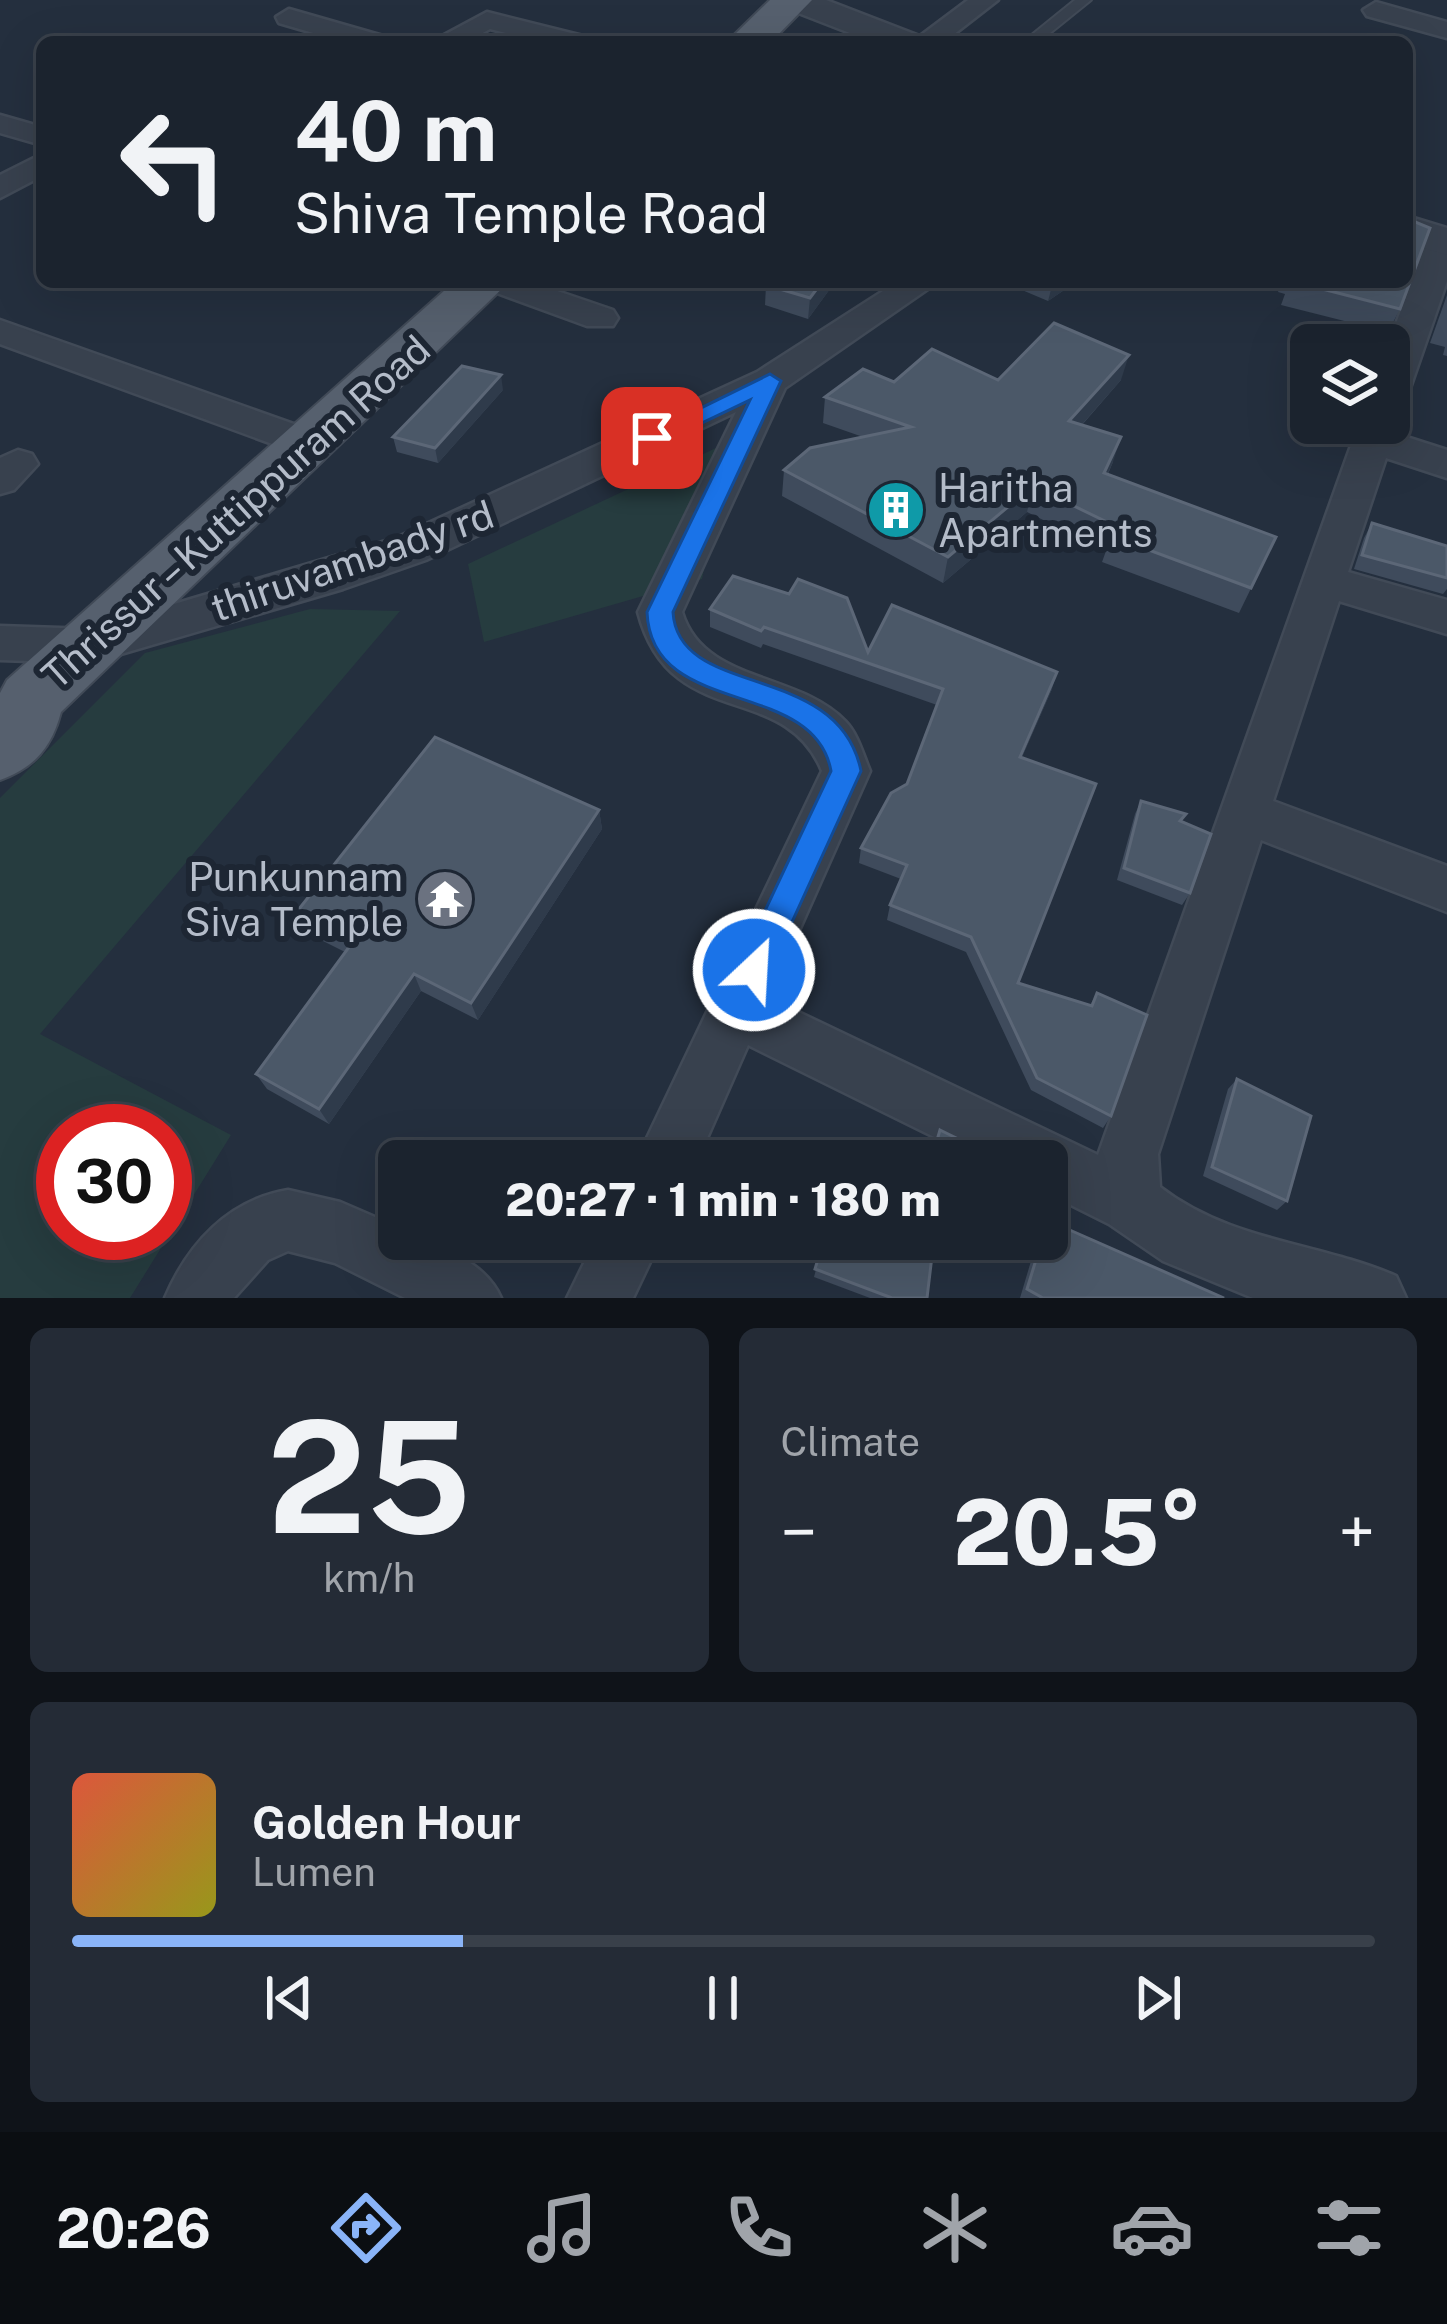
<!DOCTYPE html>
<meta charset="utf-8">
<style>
:root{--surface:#1b232e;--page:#242b36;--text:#f1f3f6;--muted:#a0a4aa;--line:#39404a;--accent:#8ab4f8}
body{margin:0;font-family:"Public Sans",sans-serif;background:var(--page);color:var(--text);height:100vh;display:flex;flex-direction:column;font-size:45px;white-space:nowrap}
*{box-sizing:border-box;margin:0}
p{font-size:39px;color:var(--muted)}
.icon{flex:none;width:66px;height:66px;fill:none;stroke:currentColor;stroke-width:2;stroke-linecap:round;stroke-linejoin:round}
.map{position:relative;height:1298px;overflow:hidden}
.sheet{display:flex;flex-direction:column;gap:30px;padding:30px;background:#0f1319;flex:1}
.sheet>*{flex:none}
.hud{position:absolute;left:36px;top:36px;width:1377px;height:252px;border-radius:18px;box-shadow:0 12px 48px #0002,0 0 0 3px var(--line);background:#1b232e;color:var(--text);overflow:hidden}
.controls{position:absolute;left:1290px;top:324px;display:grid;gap:24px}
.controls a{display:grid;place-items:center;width:120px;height:120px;border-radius:18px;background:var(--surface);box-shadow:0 12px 48px #0002,0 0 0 3px var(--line);font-size:60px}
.speed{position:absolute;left:36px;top:1104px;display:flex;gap:24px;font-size:60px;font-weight:700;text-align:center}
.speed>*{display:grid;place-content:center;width:156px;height:156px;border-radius:50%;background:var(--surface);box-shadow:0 12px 48px #0002,0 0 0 3px var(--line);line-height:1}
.speed .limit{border:18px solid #d22;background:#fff;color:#111}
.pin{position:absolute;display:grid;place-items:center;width:102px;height:102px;color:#fff;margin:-51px;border-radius:24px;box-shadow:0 6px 18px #0006}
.me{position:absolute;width:132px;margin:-66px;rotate:25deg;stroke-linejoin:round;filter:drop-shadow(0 0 9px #0008)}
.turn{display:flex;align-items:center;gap:42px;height:252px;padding:0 60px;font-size:54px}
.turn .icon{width:156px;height:156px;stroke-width:2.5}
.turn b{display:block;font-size:84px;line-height:102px}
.big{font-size:90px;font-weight:800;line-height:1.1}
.sheet .card{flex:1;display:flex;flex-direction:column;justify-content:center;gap:18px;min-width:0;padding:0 42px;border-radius:18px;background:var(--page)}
.sheet .dial{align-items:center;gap:0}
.dial b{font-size:156px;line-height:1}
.song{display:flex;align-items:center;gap:36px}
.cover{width:144px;height:144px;border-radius:18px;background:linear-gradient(135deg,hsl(10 70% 55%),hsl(60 70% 35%))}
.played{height:12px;border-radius:6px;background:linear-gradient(90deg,var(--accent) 30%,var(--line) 30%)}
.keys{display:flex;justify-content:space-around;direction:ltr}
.heat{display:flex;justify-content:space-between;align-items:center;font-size:66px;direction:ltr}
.sheet .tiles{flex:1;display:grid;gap:30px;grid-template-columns:1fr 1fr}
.card:last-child{grid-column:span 2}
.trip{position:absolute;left:378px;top:1140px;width:690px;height:120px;border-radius:18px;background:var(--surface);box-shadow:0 12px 48px #0002,0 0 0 3px var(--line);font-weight:800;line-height:120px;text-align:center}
.tab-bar{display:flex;height:192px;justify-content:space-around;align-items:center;background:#0b0e12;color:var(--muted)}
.tab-bar .icon{width:84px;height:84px}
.tab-bar .on{color:var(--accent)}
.tab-bar b{font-size:54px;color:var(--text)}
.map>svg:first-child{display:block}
.green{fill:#263c3f;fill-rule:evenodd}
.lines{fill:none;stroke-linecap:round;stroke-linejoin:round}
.service-casing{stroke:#414a57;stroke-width:4}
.minor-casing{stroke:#414a57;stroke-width:5}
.tertiary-casing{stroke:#414a57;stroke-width:5}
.primary-casing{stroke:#414a57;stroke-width:4}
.service{fill:#38414e;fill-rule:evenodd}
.minor{fill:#38414e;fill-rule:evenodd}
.tertiary{fill:#38414e;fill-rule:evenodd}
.primary{fill:#56606e;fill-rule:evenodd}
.wall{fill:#3f4b5c}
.shaded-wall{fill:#2f3b4b}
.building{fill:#4b5868;stroke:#5c6777;stroke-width:3}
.route{fill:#1a73e8;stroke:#114b97;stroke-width:3}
.labels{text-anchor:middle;stroke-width:12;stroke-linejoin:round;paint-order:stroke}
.poi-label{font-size:39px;fill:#b4bcc9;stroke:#1d2633;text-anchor:start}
.street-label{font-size:39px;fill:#b4bcc9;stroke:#1d2633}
</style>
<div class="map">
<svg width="1447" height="1298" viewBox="0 0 1447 1298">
<rect width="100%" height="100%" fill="#242f3e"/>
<g class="green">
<path d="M731 441 702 579 484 642 468 564Z"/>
<path d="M310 609 400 611 40 1034 231 1135 130 1298H0V798L145 653ZM63 1131H165V1233H63Z"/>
</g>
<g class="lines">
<defs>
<path id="service" d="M1075 0H1091L1039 42H1023Z"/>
<g id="minor">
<path d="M968 0H998L944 42H912Z"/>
<path d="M1376 2 1447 22V38L1367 16 1363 10Z"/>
<path d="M289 9 383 36 387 42H344L279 23 276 17Z"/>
<path d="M487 12 583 36 587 42H541L490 29 466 42H431Z"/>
<path d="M0 115 42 127V145L0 133Z"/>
<path d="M42 154V176L0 198V175Z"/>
<path d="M1447 232V281L1408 394 1402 403 1389 406 1388 345 1427 241 1432 234Z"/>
<path d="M481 282H531L613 310 618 318 613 326H587L486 289Z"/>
<path d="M897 282H938L785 388 682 612C703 683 798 672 845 721 858 734 863 755 870 771L769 998 1098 1155 1359 423H1389L1392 414 1397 423 1394 433 1447 450V478L1386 458 1348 572 1447 600V634L1339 601 1273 801 1447 866V912L1261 840 1158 1154 1160 1187C1231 1242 1317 1242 1396 1276L1406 1298H1253L1163 1261 1109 1224 1047 1193V1161H983L748 1045 697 1161H636L822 771C784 678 670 734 638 612L736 412 426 560 343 589 90 663 0 660V626L90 629 396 538 757 372Z"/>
<path d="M0 320 325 435 331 444 325 453 311 457 297 453 0 344Z"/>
<path d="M18 450 32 454 38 464 14 490 0 494V458Z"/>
<path d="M288 1190 340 1202 391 1224 399 1228V1239C436 1239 486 1263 501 1298H405L335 1263 288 1251 268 1260 234 1298H165C188 1244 228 1200 288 1190Z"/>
<path d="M596 1239H661L633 1298H567Z"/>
</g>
<g id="tertiary">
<path d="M778 0H826L917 35 922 42H873L783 7Z"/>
<path d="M1407 216 1447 228V255L1407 243Z"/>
</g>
<g id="primary">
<path d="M770 0H812L771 42H727Z"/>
<path d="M454 282H509L61 712C52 747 34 768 0 780V693L7 680Z"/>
</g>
</defs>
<use href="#service" class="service-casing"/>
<use href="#minor" class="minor-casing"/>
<use href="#tertiary" class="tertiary-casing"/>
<use href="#primary" class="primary-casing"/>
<use href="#service" class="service"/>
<use href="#minor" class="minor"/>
<use href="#tertiary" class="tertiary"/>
<use href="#primary" class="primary"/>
</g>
<g class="wall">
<path d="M835 282 808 319 765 305 766 285Z"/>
<path d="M1003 282H1076L1048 301Z"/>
<path d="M1282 282H1407L1400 309 1388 332 1281 305 1285 294 1278 292Z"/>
<path d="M1447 295V356L1443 355 1445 347 1430 343Z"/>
<path d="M998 380H1121L1082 425 1113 462 1108 474 1276 537 1239 613 1102 562 1106 551 1027 512 943 583 782 496 784 470 863 437 823 423 825 397 894 382Z"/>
<path d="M503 390 438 463 397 452 393 437Z"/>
<path d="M1372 523 1447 546V589L1443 594 1354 569 1364 538Z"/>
<path d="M710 609 868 652 1052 689 1022 757 1018 983 1090 1005 1097 993 1111 1116 1103 1128 1031 1090 966 952 887 920 890 905 901 879 859 863 861 848 907 784 937 705 763 644 761 648 710 627Z"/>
<path d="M1141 801 1182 822 1190 893 1182 905 1117 880 1135 814Z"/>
<path d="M599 810 602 829 478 1020 421 991 329 1124 267 1089 256 1074 345 952 305 932 295 914Z"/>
<path d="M1237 1079 1287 1201 1277 1210 1203 1176 1228 1089Z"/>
<path d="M824 1239 927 1298H870L814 1277Z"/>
<path d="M981 1239H1047L1224 1298H1020L1031 1261Z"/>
</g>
<g class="shaded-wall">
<path d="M822 282H835L808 319 810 298Z"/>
<path d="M1058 282H1076L1048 301 1052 286Z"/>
<path d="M1129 355 1121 380 1062 447 1069 421Z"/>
<path d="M501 375 503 390 438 463 435 448Z"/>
<path d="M1121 437 1113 462 1096 498 1104 473Z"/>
<path d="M1033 486 1027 512 943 583 948 557Z"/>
<path d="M1057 672 1052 689 1015 773 1020 757Z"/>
<path d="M599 810 602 829 478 1020 471 1003Z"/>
<path d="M414 974 421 991 329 1124 319 1109Z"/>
</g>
<g class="building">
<path d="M1407 212 1414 213 1415 222 1430 228 1400 309 1295 282H1407Z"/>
<path d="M769 282H822L810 298 766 285Z"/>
<path d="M1054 323 1129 355 1069 421 1121 437 1104 473 1276 537 1251 588 1111 536 1115 526 1033 486 948 557 784 470 810 448 911 427 825 397 863 369 894 382 932 349 998 380Z"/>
<path d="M462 366 501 375 435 448 393 437Z"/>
<path d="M1372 523 1447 546V578L1362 555Z"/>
<path d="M733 576 789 594 798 579 847 598 868 652 892 605 1057 672 1020 757 1096 784 1018 983 1092 1006 1097 993 1147 1015 1111 1116 1037 1078 971 937 890 905 907 865 861 848 891 793 907 784 943 689 764 627 761 631 710 609Z"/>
<path d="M435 737 599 810 471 1003 414 974 319 1109 256 1074 352 943 295 914Z"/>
<path d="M1141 801 1186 814 1180 821 1211 834 1190 893 1124 868Z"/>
<path d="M1237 1079 1311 1116 1287 1201 1212 1167Z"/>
<path d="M940 1130 987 1153 1012 1154 1028 1161H931Z"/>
<path d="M1047 1220 1224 1298H1043L1027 1289 1039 1250 1012 1239H1047Z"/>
<path d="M824 1239H934L927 1298H892L815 1269Z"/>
</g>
<path class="route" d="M770 374 781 381 673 612C678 700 839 660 861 771L765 981 754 986 742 981 737 970 831 771C814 677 651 719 647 612L750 400 660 443 652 446 640 438Z"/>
<defs>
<symbol id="building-disc" viewBox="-11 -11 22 22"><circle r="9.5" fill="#0f9aa8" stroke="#1d2633"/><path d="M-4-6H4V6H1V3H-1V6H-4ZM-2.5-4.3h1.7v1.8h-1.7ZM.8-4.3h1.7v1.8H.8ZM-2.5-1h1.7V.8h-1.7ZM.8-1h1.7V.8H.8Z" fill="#fff"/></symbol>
<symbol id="temple-disc" viewBox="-11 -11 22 22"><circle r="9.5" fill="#6b7280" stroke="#1d2633"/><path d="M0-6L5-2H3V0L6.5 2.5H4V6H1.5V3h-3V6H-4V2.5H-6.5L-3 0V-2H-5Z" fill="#fff"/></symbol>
</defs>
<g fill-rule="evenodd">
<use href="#building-disc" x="863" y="477" width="66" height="66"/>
<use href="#temple-disc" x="412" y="866" width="66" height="66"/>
</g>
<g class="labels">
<g class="poi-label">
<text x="938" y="502">Haritha<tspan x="938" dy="45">Apartments</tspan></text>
<text x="403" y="891" text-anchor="end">Punkunnam<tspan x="403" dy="45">Siva Temple</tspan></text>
</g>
<g class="street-label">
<text transform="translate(236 512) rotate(-42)" y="14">Thrissur – Kuttippuram Road</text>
<text transform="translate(352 561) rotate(-19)" y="14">thiruvambady rd</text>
</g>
</g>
</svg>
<div class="controls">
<a><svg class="icon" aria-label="layers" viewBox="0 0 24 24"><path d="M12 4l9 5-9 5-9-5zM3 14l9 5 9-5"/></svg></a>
</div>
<div class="speed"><div class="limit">30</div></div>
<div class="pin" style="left:652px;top:438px;background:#d93025"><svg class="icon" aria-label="arrive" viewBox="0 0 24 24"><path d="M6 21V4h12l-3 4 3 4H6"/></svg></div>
<svg class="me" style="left:754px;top:970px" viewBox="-20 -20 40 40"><circle r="17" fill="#1a73e8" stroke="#fff" stroke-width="3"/><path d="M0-11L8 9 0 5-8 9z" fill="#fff"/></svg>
<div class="trip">20:27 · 1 min · 180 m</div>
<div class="hud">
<div class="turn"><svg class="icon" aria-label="left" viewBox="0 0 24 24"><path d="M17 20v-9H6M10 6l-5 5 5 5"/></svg><div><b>40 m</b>Shiva Temple Road</div></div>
</div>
</div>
<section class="sheet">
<div class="tiles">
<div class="card dial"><b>25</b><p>km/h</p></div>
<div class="card"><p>Climate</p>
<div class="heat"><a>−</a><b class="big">20.5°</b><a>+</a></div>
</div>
<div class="card">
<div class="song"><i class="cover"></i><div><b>Golden Hour</b><p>Lumen</p></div></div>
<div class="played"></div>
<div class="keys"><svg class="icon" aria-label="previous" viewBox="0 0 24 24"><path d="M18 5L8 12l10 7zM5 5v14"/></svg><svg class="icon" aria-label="pause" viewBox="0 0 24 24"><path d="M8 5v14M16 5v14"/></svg><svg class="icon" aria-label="next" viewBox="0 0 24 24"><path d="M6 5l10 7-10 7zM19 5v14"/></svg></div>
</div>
</div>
</section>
<nav class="tab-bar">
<b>20:26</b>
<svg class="icon on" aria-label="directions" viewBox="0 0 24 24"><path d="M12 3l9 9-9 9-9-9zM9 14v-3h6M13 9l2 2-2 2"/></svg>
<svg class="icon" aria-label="music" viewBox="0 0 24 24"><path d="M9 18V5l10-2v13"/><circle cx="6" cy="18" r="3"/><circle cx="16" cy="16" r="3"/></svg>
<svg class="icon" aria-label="phone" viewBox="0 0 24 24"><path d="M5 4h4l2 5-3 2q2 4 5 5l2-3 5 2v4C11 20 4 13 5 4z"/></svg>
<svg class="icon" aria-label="climate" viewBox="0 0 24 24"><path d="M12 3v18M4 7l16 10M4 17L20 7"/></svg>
<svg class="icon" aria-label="car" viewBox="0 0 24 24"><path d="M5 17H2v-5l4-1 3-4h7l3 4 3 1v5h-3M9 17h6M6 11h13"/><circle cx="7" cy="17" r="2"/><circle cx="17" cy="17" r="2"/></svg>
<svg class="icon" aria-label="filters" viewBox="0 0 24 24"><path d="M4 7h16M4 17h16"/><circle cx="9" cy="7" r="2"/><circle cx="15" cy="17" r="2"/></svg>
</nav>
